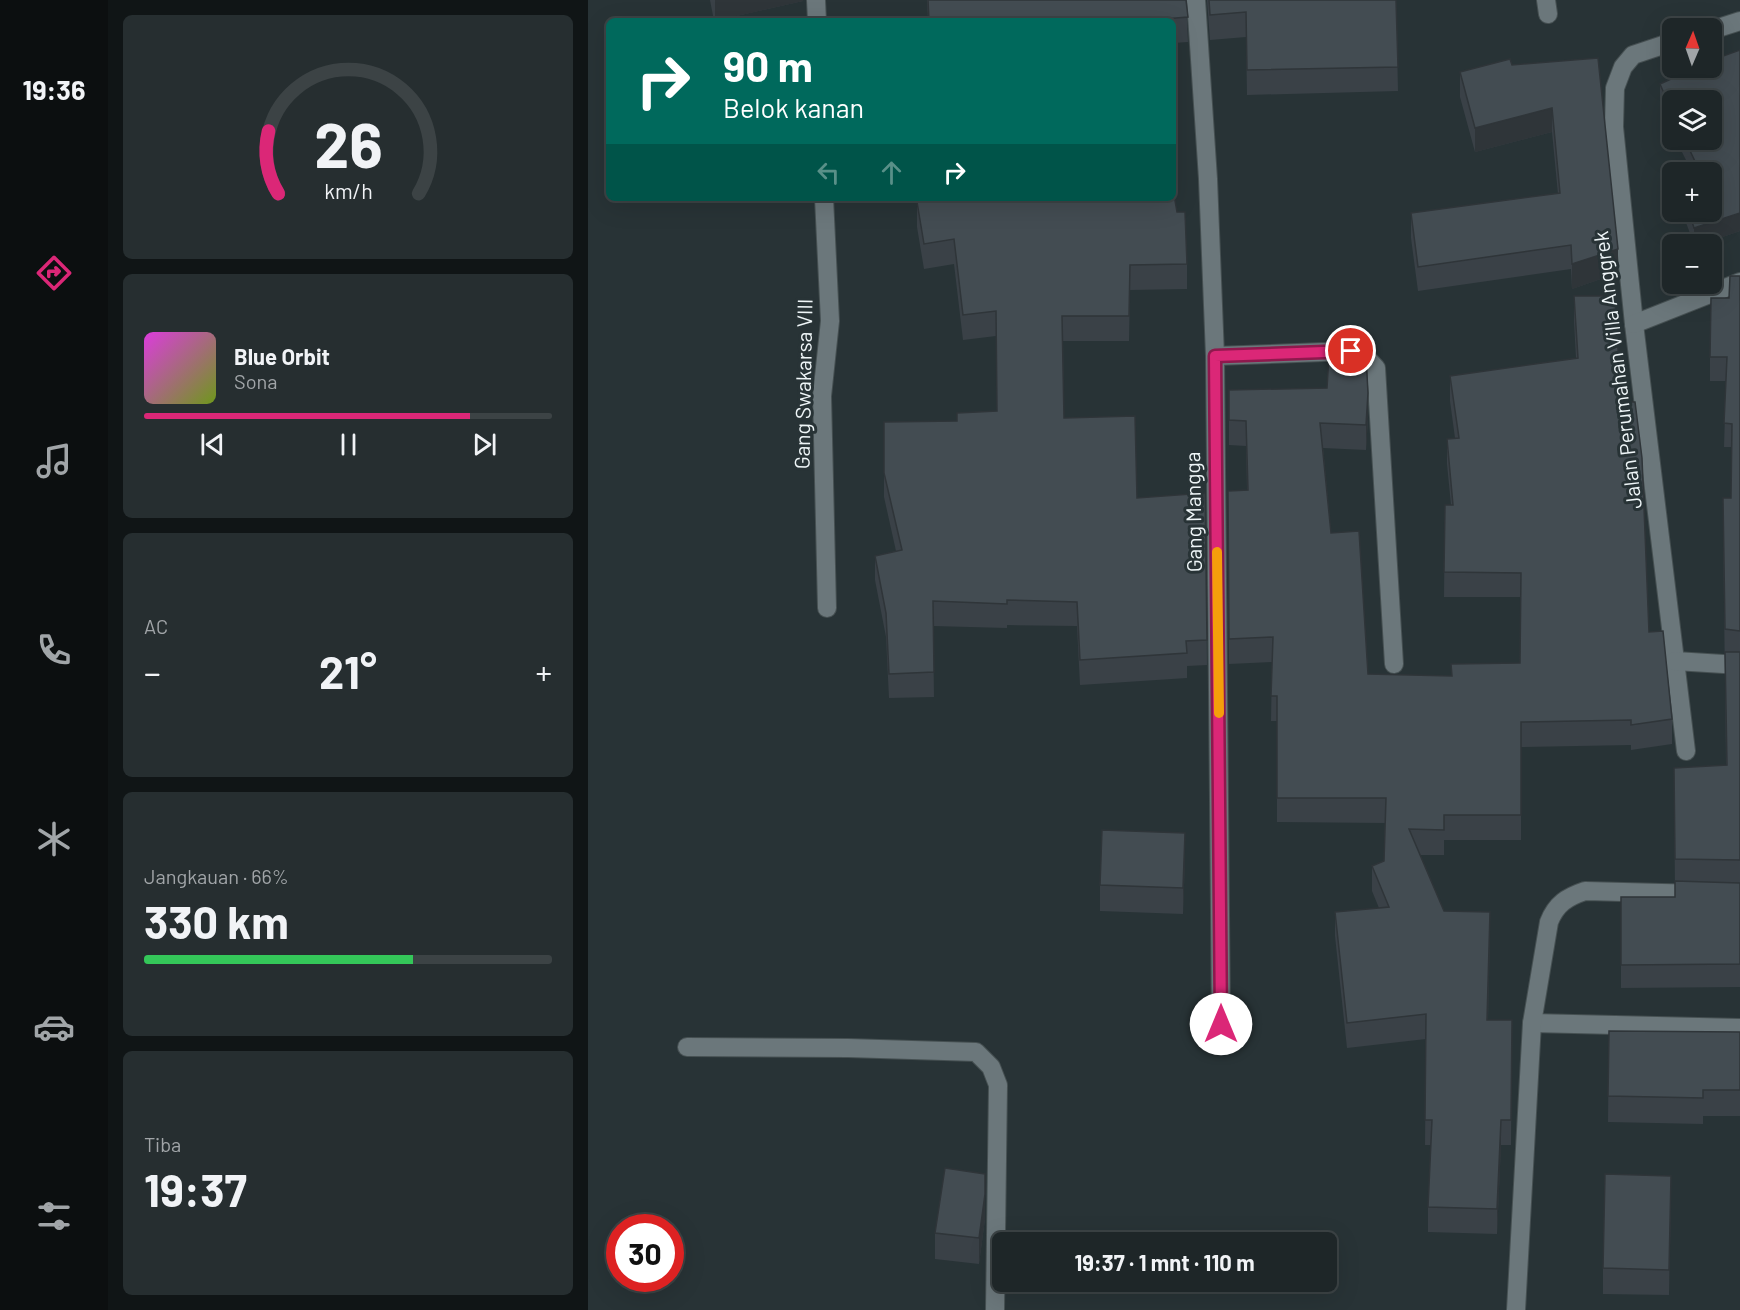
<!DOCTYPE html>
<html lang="id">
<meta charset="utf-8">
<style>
:root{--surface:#1e2628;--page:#262e30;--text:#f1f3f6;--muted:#a1a5a8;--line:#3c4345;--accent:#db2777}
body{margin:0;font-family:Barlow,sans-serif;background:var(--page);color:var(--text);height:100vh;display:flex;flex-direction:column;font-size:22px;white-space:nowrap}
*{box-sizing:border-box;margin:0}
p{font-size:20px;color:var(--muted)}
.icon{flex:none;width:33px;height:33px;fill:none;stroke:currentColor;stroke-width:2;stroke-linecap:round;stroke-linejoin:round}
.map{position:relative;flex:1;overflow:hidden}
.sheet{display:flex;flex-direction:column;gap:15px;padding:15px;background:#101516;width:480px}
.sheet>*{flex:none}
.top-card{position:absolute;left:18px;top:18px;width:570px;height:183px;border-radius:9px;box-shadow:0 6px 24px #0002,0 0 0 2px var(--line);background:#00695c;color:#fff;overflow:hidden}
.needle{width:39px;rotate:2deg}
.controls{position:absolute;left:1074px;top:18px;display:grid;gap:12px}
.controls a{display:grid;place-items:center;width:60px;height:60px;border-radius:9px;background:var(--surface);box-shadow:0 6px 24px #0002,0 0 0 2px var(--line);font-size:30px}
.speed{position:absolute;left:18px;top:1214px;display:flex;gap:12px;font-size:30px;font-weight:700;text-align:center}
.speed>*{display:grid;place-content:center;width:78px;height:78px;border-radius:50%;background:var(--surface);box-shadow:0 6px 24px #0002,0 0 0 2px var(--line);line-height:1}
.speed .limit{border:9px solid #d22;background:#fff;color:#111}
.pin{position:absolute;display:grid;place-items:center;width:51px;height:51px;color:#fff;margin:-26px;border:3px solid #fff;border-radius:50%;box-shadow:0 2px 6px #0007}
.me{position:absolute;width:66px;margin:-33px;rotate:0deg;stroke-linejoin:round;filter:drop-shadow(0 0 4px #0008)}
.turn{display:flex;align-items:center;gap:21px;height:126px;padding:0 18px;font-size:27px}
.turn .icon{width:78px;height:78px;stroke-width:2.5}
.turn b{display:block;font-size:42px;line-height:51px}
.lanes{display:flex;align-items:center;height:57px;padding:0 18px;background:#0003;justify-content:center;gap:30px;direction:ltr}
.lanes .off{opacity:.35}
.big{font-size:45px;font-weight:700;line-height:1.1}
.sheet .card{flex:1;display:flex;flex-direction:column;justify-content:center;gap:9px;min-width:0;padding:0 21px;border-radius:9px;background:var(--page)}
.sheet .dial{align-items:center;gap:0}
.dial svg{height:156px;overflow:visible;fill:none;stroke:var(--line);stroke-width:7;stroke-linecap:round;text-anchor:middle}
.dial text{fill:var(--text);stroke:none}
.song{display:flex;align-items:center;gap:18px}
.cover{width:72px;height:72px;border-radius:9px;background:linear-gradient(135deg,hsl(300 70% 55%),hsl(80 70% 35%))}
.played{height:6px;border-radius:3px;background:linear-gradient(90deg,var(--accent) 80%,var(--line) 80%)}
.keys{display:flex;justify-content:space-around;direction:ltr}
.heat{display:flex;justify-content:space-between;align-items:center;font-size:33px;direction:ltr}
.charge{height:9px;border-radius:4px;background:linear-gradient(90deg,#34c759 66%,var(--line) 0)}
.trip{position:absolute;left:404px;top:1232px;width:345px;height:60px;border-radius:9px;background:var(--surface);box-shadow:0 6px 24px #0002,0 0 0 2px var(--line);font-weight:700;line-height:60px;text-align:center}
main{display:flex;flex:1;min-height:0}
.tab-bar{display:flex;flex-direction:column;width:108px;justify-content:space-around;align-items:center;background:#0c0f10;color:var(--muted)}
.tab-bar .icon{width:42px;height:42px}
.tab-bar .selected{color:var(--accent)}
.tab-bar b{font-size:27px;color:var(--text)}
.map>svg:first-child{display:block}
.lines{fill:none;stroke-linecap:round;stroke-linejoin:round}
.minor-casing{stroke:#465052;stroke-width:20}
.minor{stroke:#6b777b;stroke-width:18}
.wall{fill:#3a4147}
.shaded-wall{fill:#2f3539}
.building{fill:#434c52;stroke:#2f3539;stroke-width:1.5}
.route-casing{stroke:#8e194d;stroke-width:15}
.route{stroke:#db2777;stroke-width:10}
.slow{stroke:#f59e0b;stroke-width:10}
.labels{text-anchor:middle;stroke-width:6;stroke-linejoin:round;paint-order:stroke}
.street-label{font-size:21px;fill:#eff6f8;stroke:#283336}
</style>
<main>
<nav class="tab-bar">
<b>19:36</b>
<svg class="icon selected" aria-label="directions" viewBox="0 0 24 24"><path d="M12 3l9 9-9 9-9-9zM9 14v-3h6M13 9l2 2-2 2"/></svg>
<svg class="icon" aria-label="music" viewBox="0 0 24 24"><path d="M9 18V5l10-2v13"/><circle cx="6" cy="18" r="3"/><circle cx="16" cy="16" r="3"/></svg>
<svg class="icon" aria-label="phone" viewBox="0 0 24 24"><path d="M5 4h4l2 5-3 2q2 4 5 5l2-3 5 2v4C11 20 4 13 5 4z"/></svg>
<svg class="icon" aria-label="climate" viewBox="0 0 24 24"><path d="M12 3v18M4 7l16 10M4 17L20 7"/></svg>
<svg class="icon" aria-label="car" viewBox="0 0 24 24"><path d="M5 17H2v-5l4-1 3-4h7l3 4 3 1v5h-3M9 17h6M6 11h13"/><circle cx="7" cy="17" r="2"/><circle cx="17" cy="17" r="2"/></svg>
<svg class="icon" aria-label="filters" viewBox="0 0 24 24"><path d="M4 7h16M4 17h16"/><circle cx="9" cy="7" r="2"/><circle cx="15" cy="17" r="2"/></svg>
</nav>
<section class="sheet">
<div class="card dial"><svg viewBox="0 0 100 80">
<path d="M14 69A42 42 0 1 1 86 69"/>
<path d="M14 69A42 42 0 0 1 9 37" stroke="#db2777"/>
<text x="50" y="56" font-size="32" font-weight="700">26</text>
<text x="50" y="72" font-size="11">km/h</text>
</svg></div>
<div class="card">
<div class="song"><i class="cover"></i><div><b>Blue Orbit</b><p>Sona</p></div></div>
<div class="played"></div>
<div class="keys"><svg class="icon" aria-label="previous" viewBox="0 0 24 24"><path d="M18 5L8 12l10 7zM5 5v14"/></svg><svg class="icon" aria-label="pause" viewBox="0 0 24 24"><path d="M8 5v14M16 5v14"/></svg><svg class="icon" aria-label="next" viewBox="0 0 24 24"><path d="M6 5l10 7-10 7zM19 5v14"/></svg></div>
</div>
<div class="card"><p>AC</p>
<div class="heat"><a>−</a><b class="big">21°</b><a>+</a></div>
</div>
<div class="card"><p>Jangkauan · 66%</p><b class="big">330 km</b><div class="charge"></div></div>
<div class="card"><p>Tiba</p><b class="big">19:37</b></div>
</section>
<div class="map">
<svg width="1152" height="1310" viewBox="0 0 1152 1310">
<rect width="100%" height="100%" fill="#283336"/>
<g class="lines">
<defs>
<g id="minor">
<path d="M228 0 229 21"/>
<path d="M608 0 620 179 627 356 633 1024"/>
<path d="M958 0 960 14"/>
<path d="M1124 30 1152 21"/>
<path d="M1084 42 1045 55 1035 67 1027 88 1026 127 1046 324 1098 751"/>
<path d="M236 198 242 321 234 396 239 608"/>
<path d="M1046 324 1152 282"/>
<path d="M627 356 763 351 775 354 788 368 806 664"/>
<path d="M1087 661 1152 665"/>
<path d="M944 1023 1152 1028"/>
<path d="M99 1047 260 1048 388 1052 403 1067 410 1085 407 1310"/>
<path d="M928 1310 944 1023 961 922C968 904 979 897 997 891L1152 895"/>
</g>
</defs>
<use href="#minor" class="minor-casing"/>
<use href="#minor" class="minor"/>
</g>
<g class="wall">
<path d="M122 0H215V1L126 21Z"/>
<path d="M339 0H598L600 42 585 43V21H340Z"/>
<path d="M619 0H808L810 91 659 95 658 37 622 40Z"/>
<path d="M1152 50V231L1114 244H1106L1094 212H1124V172H1104L1088 140H1124V100H1084V131L1072 103V84L1107 68H1124V60Z"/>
<path d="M1010 58 1030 273 984 289 983 269 830 291 823 238V213L970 194 964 132 887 152 872 97V72L924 65Z"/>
<path d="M329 202 599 264V289L542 290 541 341H475L476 418 549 498 617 493 619 665 599 666V678L492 685 489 626 419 625V628L345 626 346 697 301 698 298 637 287 580V556L308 551 296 497V422L369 421V413L409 411 408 336 375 340 366 264 336 269 329 227Z"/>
<path d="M1152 276V987L1033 988V897H1087L1086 768 1138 765 1135 522 1143 498 1144 447H1136L1138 381H1122V357L1141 298Z"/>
<path d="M986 296 1033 402 1061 632 1084 719V744L1043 750V745L933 747V840H856V855H832L856 911 902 937 900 1020H924L923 1145H913L909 1234 840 1232V1207L843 1145H837L838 1039 759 1048 747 936V912L791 908 784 891V866L796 861 797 823 689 822V721H683L684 662 641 664 640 491 659 490 658 446 641 445V390L780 418 778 450 735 448 743 533 780 674 863 676 932 663 933 597H856L857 505H863L859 464V439L867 438 862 401V376L988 358 986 321Z"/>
<path d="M597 859 595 914 512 911V885Z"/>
<path d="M1021 1031 1152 1032V1116H1115V1124L1020 1122Z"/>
<path d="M1083 1201 1081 1295 1015 1294V1268Z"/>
<path d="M397 1219 391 1264 347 1259V1233Z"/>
</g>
<g class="shaded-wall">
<path d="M127 0H215V1L127 21Z"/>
<path d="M964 108V132L887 152V128Z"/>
<path d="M1152 213V231L1114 244H1106V228Z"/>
<path d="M1030 249V273L984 289V264Z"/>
<path d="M780 393V418L778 450V425Z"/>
<path d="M597 833V859L595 914V888Z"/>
<path d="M902 912V937L899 1045V1020Z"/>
<path d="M913 1120V1145L909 1234V1209Z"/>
<path d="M397 1174V1219L391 1264V1238Z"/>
<path d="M1083 1176V1201L1081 1295V1270Z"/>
</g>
<g class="building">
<path d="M340 0H598L600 17 552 21H341Z"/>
<path d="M621 0H808L810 67 659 70 658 12 622 15Z"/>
<path d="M1152 50V213L1106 228 1101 212H1124V172H1112L1097 140H1124V100H1084V112L1072 84 1107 68H1124V60Z"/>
<path d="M1010 58 1030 249 984 264 983 245 830 267 823 213 972 193 964 108 887 128 872 72 922 59 924 65Z"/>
<path d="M585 189 589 212H597L599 264 542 265 541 316H474L476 418 547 416 549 498 617 493 619 640 598 641 599 653 492 660 489 602 419 600V604L345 601 346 672 301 674 298 613 287 556 314 550 296 473V422L369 421V413L409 411 408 311 375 315 366 239 336 244 329 202 355 198H585Z"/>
<path d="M1142 276H1152V631L1137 629 1135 498H1143L1144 424 1136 423 1139 357H1122L1123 298H1141Z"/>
<path d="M986 296H1027L1033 402H1047L1054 458 1061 632 1075 631 1084 719 1043 725V720L933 722V815H856V830L821 829 856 911 902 912 899 1020H924L923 1120H913L909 1209 840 1207 844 1120H837L838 1014 759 1023 747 912 801 907 784 866 796 861 798 798H689V696H683L685 637 641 639 640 491 660 490 658 421 641 420V390L739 388 741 355 778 356 780 393 778 425 732 423 743 533 771 531 780 674 864 676 863 664 932 663 933 573 856 572 857 505H865L859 439 871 438 862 376 990 358Z"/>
<path d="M1137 652H1152V860L1087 859 1086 768 1139 765Z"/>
<path d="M514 830 597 833 595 888 512 885Z"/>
<path d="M1087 881 1152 883V964L1033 965V897H1087Z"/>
<path d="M1021 1031 1152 1032V1090H1115V1098L1020 1096Z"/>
<path d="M357 1168 397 1174V1194L391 1238 347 1233Z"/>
<path d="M1017 1174 1083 1176 1081 1270 1015 1268Z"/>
</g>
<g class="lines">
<defs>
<path id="route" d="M633 1024 627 356 763 351"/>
</defs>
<use href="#route" class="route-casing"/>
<use href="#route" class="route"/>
<path class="slow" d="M629 552 631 713"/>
</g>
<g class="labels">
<g class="street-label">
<text transform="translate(1030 370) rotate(-97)" y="7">Jalan Perumahan Villa Anggrek</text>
<text transform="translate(216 384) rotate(-89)" y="7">Gang Swakarsa VIII</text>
<text transform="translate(606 512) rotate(-91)" y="7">Gang Mangga</text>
</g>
</g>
</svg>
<div class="controls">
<a><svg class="needle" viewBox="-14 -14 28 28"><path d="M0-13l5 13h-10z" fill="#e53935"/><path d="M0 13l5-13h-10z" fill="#a1a5a8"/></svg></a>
<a><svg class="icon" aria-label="layers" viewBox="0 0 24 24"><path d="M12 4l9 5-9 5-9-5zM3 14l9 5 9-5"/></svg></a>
<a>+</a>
<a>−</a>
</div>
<div class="speed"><div class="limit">30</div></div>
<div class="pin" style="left:763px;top:351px;background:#d93025"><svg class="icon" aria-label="arrive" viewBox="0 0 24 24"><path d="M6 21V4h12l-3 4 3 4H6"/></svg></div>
<svg class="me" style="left:633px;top:1024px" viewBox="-20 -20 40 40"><circle r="19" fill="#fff"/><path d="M0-13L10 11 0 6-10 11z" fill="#db2777"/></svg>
<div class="trip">19:37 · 1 mnt · 110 m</div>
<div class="top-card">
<div class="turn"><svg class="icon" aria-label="right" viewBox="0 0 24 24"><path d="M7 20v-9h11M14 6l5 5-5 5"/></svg><div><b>90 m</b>Belok kanan</div></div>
<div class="lanes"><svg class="icon off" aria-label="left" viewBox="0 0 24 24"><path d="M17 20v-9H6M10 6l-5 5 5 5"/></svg><svg class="icon off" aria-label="ahead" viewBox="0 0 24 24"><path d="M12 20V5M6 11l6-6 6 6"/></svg><svg class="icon" aria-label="right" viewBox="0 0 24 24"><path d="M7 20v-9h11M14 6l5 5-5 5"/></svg></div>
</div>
</div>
</main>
